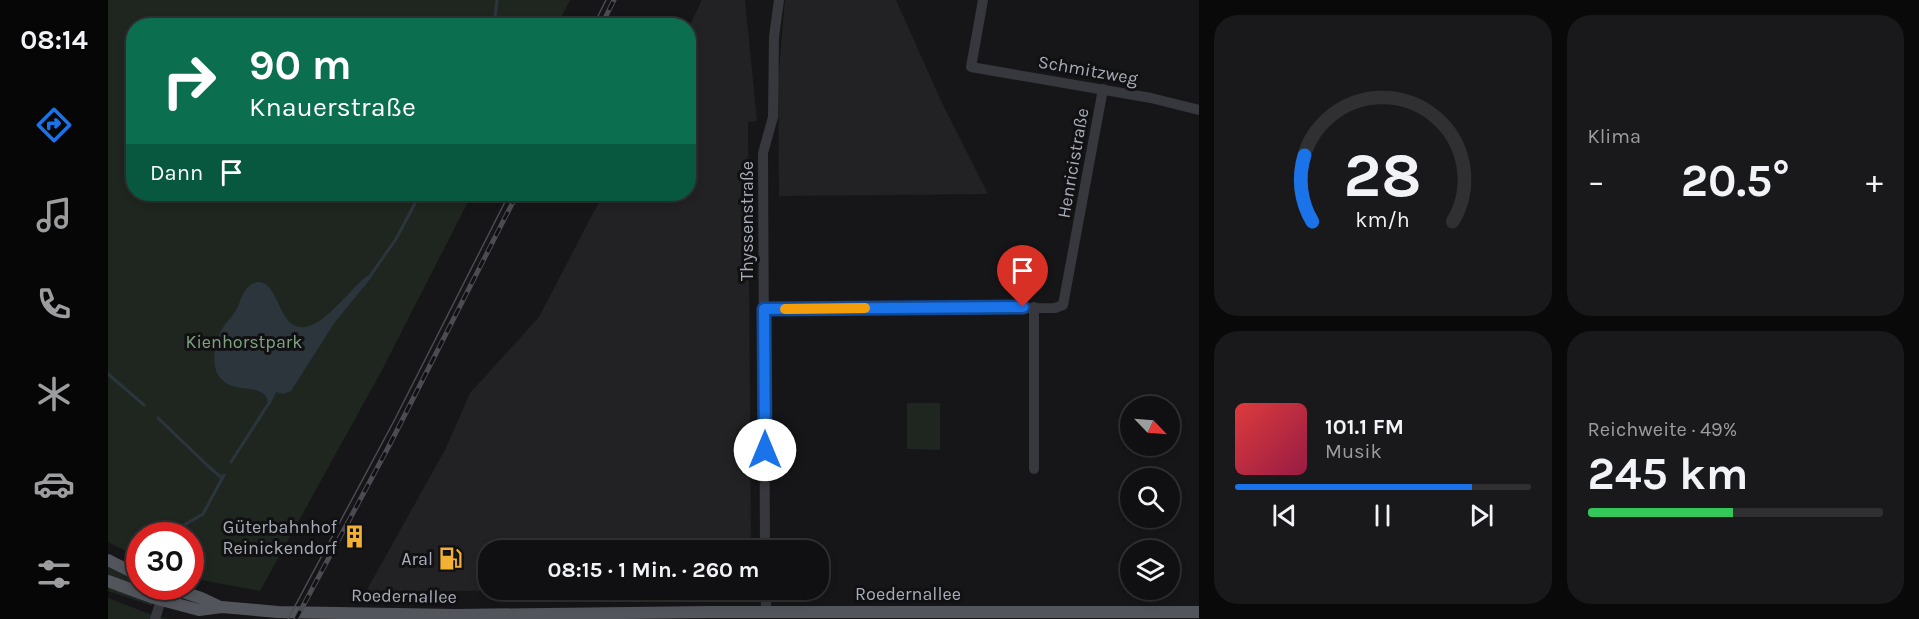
<!DOCTYPE html>
<html lang="de">
<meta charset="utf-8">
<style>
:root{--surface:#101012;--page:#19191b;--text:#f1f3f6;--muted:#9c9d9f;--line:#303032;--accent:#1a73e8}
body{margin:0;font-family:Karla,sans-serif;background:var(--page);color:var(--text);height:100vh;display:flex;flex-direction:column;font-size:22px;white-space:nowrap}
*{box-sizing:border-box;margin:0}
p{font-size:20px;color:var(--muted)}
.icon{flex:none;width:33px;height:33px;fill:none;stroke:currentColor;stroke-width:2;stroke-linecap:round;stroke-linejoin:round}
.map{position:relative;flex:1;overflow:hidden}
.details{display:flex;flex-direction:column;gap:15px;padding:15px;background:#09090a;width:720px}
.details>*{flex:none}
.top-card{position:absolute;left:18px;top:18px;width:570px;height:183px;border-radius:24px;box-shadow:0 3px 9px #0003,0 0 0 2px var(--line);background:#0b6e4f;color:#fff;overflow:hidden}
.needle{width:39px;rotate:115deg}
.buttons{position:absolute;left:1012px;top:396px;display:grid;gap:12px}
.buttons a{display:grid;place-items:center;width:60px;height:60px;border-radius:50%;background:var(--surface);box-shadow:0 3px 9px #0003,0 0 0 2px var(--line);font-size:30px}
.speed{position:absolute;left:18px;top:522px;display:flex;gap:12px;font-size:30px;font-weight:700;text-align:center}
.speed>*{display:grid;place-content:center;width:78px;height:78px;border-radius:50%;background:var(--surface);box-shadow:0 3px 9px #0003,0 0 0 2px var(--line);line-height:1}
.speed .limit{border:9px solid #d22;background:#fff;color:#111}
.pin{position:absolute;display:grid;place-items:center;width:51px;height:51px;color:#fff;margin:-62px -26px;border-radius:50% 50% 50% 0;rotate:-45deg;box-shadow:0 0 6px #0007}
.pin .icon{rotate:45deg}
.me{position:absolute;width:66px;margin:-33px;rotate:0deg;stroke-linejoin:round;filter:drop-shadow(0 0 4px #0008)}
.turn{display:flex;align-items:center;gap:21px;height:126px;padding:0 24px;font-size:27px}
.turn .icon{width:78px;height:78px;stroke-width:2.5}
.turn b{display:block;font-size:42px;line-height:51px}
.then{display:flex;align-items:center;height:57px;padding:0 24px;background:#0003;gap:12px;font-size:22px}
.big{font-size:45px;font-weight:700;line-height:1.1}
.details .card{flex:1;display:flex;flex-direction:column;justify-content:center;gap:9px;min-width:0;padding:0 21px;border-radius:24px;background:var(--page)}
.details .dial{align-items:center;gap:0}
.dial svg{height:156px;overflow:visible;fill:none;stroke:var(--line);stroke-width:7;stroke-linecap:round;text-anchor:middle}
.dial text{fill:var(--text);stroke:none}
.song{display:flex;align-items:center;gap:18px}
.cover{width:72px;height:72px;border-radius:9px;background:linear-gradient(135deg,hsl(0 70% 55%),hsl(340 70% 35%))}
.played{height:6px;border-radius:3px;background:linear-gradient(90deg,var(--accent) 80%,var(--line) 80%)}
.keys{display:flex;justify-content:space-around;direction:ltr}
.heat{display:flex;justify-content:space-between;align-items:center;font-size:33px;direction:ltr}
.charge{height:9px;border-radius:4px;background:linear-gradient(90deg,#34c759 49%,var(--line) 0)}
.details .tiles{flex:1;display:grid;gap:15px;grid-template-columns:repeat(2,1fr)}
.trip{position:absolute;left:370px;top:540px;width:351px;height:60px;border-radius:24px;background:var(--surface);box-shadow:0 3px 9px #0003,0 0 0 2px var(--line);font-weight:700;line-height:60px;text-align:center}
main{display:flex;flex:1;min-height:0}
.dock{display:flex;flex-direction:column;width:108px;justify-content:space-around;align-items:center;background:#060607;color:var(--muted)}
.dock .icon{width:42px;height:42px}
.dock .current{color:var(--accent)}
.dock b{font-size:27px;color:var(--text)}
.map>svg:first-child{display:block}
.built{fill:#222225}
.green{fill:#1e261f}
.water{fill:#2c353c}
.lines{fill:none;stroke-linecap:round;stroke-linejoin:round}
.stream{stroke:#2c353c;stroke-width:3}
.minor{stroke:#37383d;stroke-width:10}
.major{stroke:#53555c;stroke-width:12}
.tram{stroke:#4a4c52;stroke-width:1.5}
.rail-casing{stroke:#4a4c52;stroke-width:5}
.rail{stroke:#111113;stroke-width:3;stroke-dasharray:9;stroke-linecap:butt}
.route-casing{stroke:#114b97;stroke-width:15}
.route{stroke:#1a73e8;stroke-width:10}
.slow{stroke:#f59e0b;stroke-width:10}
.labels{text-anchor:middle;stroke-width:6;stroke-linejoin:round;paint-order:stroke}
.street-label{font-size:18px;fill:#a8adb8;stroke:#111113}
.park-label{font-size:18px;fill:#7fa381;stroke:#111113}
.poi-label{font-size:18px;fill:#a8adb8;stroke:#111113;text-anchor:end}
</style>
<main>
<nav class="dock">
<b>08:14</b>
<svg class="icon current" aria-label="directions" viewBox="0 0 24 24"><path d="M12 3l9 9-9 9-9-9zM9 14v-3h6M13 9l2 2-2 2"/></svg>
<svg class="icon" aria-label="music" viewBox="0 0 24 24"><path d="M9 18V5l10-2v13"/><circle cx="6" cy="18" r="3"/><circle cx="16" cy="16" r="3"/></svg>
<svg class="icon" aria-label="phone" viewBox="0 0 24 24"><path d="M5 4h4l2 5-3 2q2 4 5 5l2-3 5 2v4C11 20 4 13 5 4z"/></svg>
<svg class="icon" aria-label="climate" viewBox="0 0 24 24"><path d="M12 3v18M4 7l16 10M4 17L20 7"/></svg>
<svg class="icon" aria-label="car" viewBox="0 0 24 24"><path d="M5 17H2v-5l4-1 3-4h7l3 4 3 1v5h-3M9 17h6M6 11h13"/><circle cx="7" cy="17" r="2"/><circle cx="17" cy="17" r="2"/></svg>
<svg class="icon" aria-label="filters" viewBox="0 0 24 24"><path d="M4 7h16M4 17h16"/><circle cx="9" cy="7" r="2"/><circle cx="15" cy="17" r="2"/></svg>
</nav>
<div class="map">
<svg width="1091" height="619" viewBox="0 0 1091 619">
<rect width="100%" height="100%" fill="#161618"/>
<g class="built">
<path d="M594 0H637L649 121 640 122 643 550H381V590H639L300 591 299 595H256L338 448 362 393 431 317 495 194H580L581 27Z"/>
<path d="M677 0H788L834 103 880 194 671 196 670 80Z"/>
</g>
<g class="green">
<path d="M0 0H462L449 25 26 26V194H364L273 372 152 591 83 578 82 536H32L31 558 0 542Z"/>
<path d="M799 403H832V450L799 449Z"/>
<path d="M0 567 31 582 32 586 42 587 62 594V596L61 597 4 577 0 575Z"/>
<path d="M0 587 43 603 44 606 0 591Z"/>
<path d="M0 598 44 615 61 619H0Z"/>
</g>
<path class="water" d="M259 276 263 278 227 322 183 391 175 394 168 392 162 405 160 404C158 379 125 398 110 375 103 364 107 341 113 331 118 321 127 315 131 304 134 296 139 282 151 282 173 283 170 336 201 326 221 320 242 289 259 276Z"/>
<g class="lines">
<g class="stream">
<path d="M386 26 389 0"/>
<path d="M260 279 288 239 312 194"/>
<path d="M0 374 36 405"/>
<path d="M50 418 100 466 114 478"/>
<path d="M123 462 161 403"/>
<path d="M62 536 69 529 95 514 116 475"/>
</g>
<g class="minor">
<path d="M875 0 863 67 1043 98 1091 110"/>
<path d="M656 309 947 308 955 305 995 89"/>
<path d="M926 469V307"/>
<path d="M657 550 655 153 665 117 666 37 671 0"/>
<path d="M658 590V612"/>
<path d="M47 619 53 600"/>
</g>
<g class="major">
<path d="M0 560 32 576"/>
<path d="M0 581 46 598 91 610 114 607 170 612 348 615 600 612H1091"/>
<path d="M57 586 93 598 112 607"/>
</g>
<g class="tram">
<path d="M485 26 498 0"/>
<path d="M180 619 287 419 401 194"/>
</g>
<defs>
<g id="rail">
<path d="M493 26 506 0"/>
<path d="M188 619 282 444 409 194"/>
</g>
</defs>
<use href="#rail" class="rail-casing"/>
<use href="#rail" class="rail"/>
</g>
<g class="lines">
<defs>
<path id="route" d="M657 450 656 309 915 307"/>
</defs>
<use href="#route" class="route-casing"/>
<use href="#route" class="route"/>
<path class="slow" d="M677 309 757 308"/>
</g>
<defs>
<symbol id="building-bare" viewBox="-9 -9 18 18"><path d="M-4-6H4V6H1V3H-1V6H-4ZM-2.5-4.3h1.7v1.8h-1.7ZM.8-4.3h1.7v1.8H.8ZM-2.5-1h1.7V.8h-1.7ZM.8-1h1.7V.8H.8Z" fill="#f2b134" stroke="#111113" stroke-width="2.5" paint-order="stroke"/></symbol>
<symbol id="fuel-bare" viewBox="-9 -9 18 18"><path d="M-5.5-6h7V0h2V4h1.3V-2.5L3-4.5l.8-.8L6-3V5H2.5V1h-1V6h-7ZM-4.2-4.7v3.2H.2V-4.7Z" fill="#f2b134" stroke="#111113" stroke-width="2.5" paint-order="stroke"/></symbol>
</defs>
<g fill-rule="evenodd">
<use href="#building-bare" x="230" y="520" width="33" height="33"/>
<use href="#fuel-bare" x="326" y="542" width="33" height="33"/>
</g>
<g class="labels">
<g class="street-label">
<text transform="translate(980 70) rotate(10)" y="6">Schmitzweg</text>
<text transform="translate(965 163) rotate(-80)" y="6">Henricistraße</text>
<text transform="translate(639 221) rotate(-90)" y="6">Thyssenstraße</text>
<text x="800" y="600">Roedernallee</text>
<text transform="translate(296 596) rotate(1)" y="6">Roedernallee</text>
</g>
<g class="park-label">
<text x="136" y="348">Kienhorstpark</text>
</g>
<g class="poi-label">
<text x="229" y="533">Güterbahnhof<tspan x="229" dy="21">Reinickendorf</tspan></text>
<text x="325" y="565">Aral</text>
</g>
</g>
</svg>
<div class="buttons">
<a><svg class="needle" viewBox="-14 -14 28 28"><path d="M0-13l5 13h-10z" fill="#e53935"/><path d="M0 13l5-13h-10z" fill="#9c9d9f"/></svg></a>
<a><svg class="icon" aria-label="search" viewBox="0 0 24 24"><circle cx="10" cy="10" r="6"/><path d="M15 15l6 6"/></svg></a>
<a><svg class="icon" aria-label="layers" viewBox="0 0 24 24"><path d="M12 4l9 5-9 5-9-5zM3 14l9 5 9-5"/></svg></a>
</div>
<div class="speed"><div class="limit">30</div></div>
<div class="pin" style="left:915px;top:307px;background:#d93025"><svg class="icon" aria-label="arrive" viewBox="0 0 24 24"><path d="M6 21V4h12l-3 4 3 4H6"/></svg></div>
<svg class="me" style="left:657px;top:450px" viewBox="-20 -20 40 40"><circle r="19" fill="#fff"/><path d="M0-13L10 11 0 6-10 11z" fill="#1a73e8"/></svg>
<div class="trip">08:15 · 1 Min. · 260 m</div>
<div class="top-card">
<div class="turn"><svg class="icon" aria-label="right" viewBox="0 0 24 24"><path d="M7 20v-9h11M14 6l5 5-5 5"/></svg><div><b>90 m</b>Knauerstraße</div></div>
<div class="then">Dann<svg class="icon" aria-label="arrive" viewBox="0 0 24 24"><path d="M6 21V4h12l-3 4 3 4H6"/></svg></div>
</div>
</div>
<section class="details">
<div class="tiles">
<div class="card dial"><svg viewBox="0 0 100 80">
<path d="M14 69A42 42 0 1 1 86 69"/>
<path d="M14 69A42 42 0 0 1 10 35" stroke="#1a73e8"/>
<text x="50" y="56" font-size="32" font-weight="700">28</text>
<text x="50" y="72" font-size="11">km/h</text>
</svg></div>
<div class="card"><p>Klima</p>
<div class="heat"><a>−</a><b class="big">20.5°</b><a>+</a></div>
</div>
<div class="card">
<div class="song"><i class="cover"></i><div><b>101.1 FM</b><p>Musik</p></div></div>
<div class="played"></div>
<div class="keys"><svg class="icon" aria-label="previous" viewBox="0 0 24 24"><path d="M18 5L8 12l10 7zM5 5v14"/></svg><svg class="icon" aria-label="pause" viewBox="0 0 24 24"><path d="M8 5v14M16 5v14"/></svg><svg class="icon" aria-label="next" viewBox="0 0 24 24"><path d="M6 5l10 7-10 7zM19 5v14"/></svg></div>
</div>
<div class="card"><p>Reichweite · 49%</p><b class="big">245 km</b><div class="charge"></div></div>
</div>
</section>
</main>
